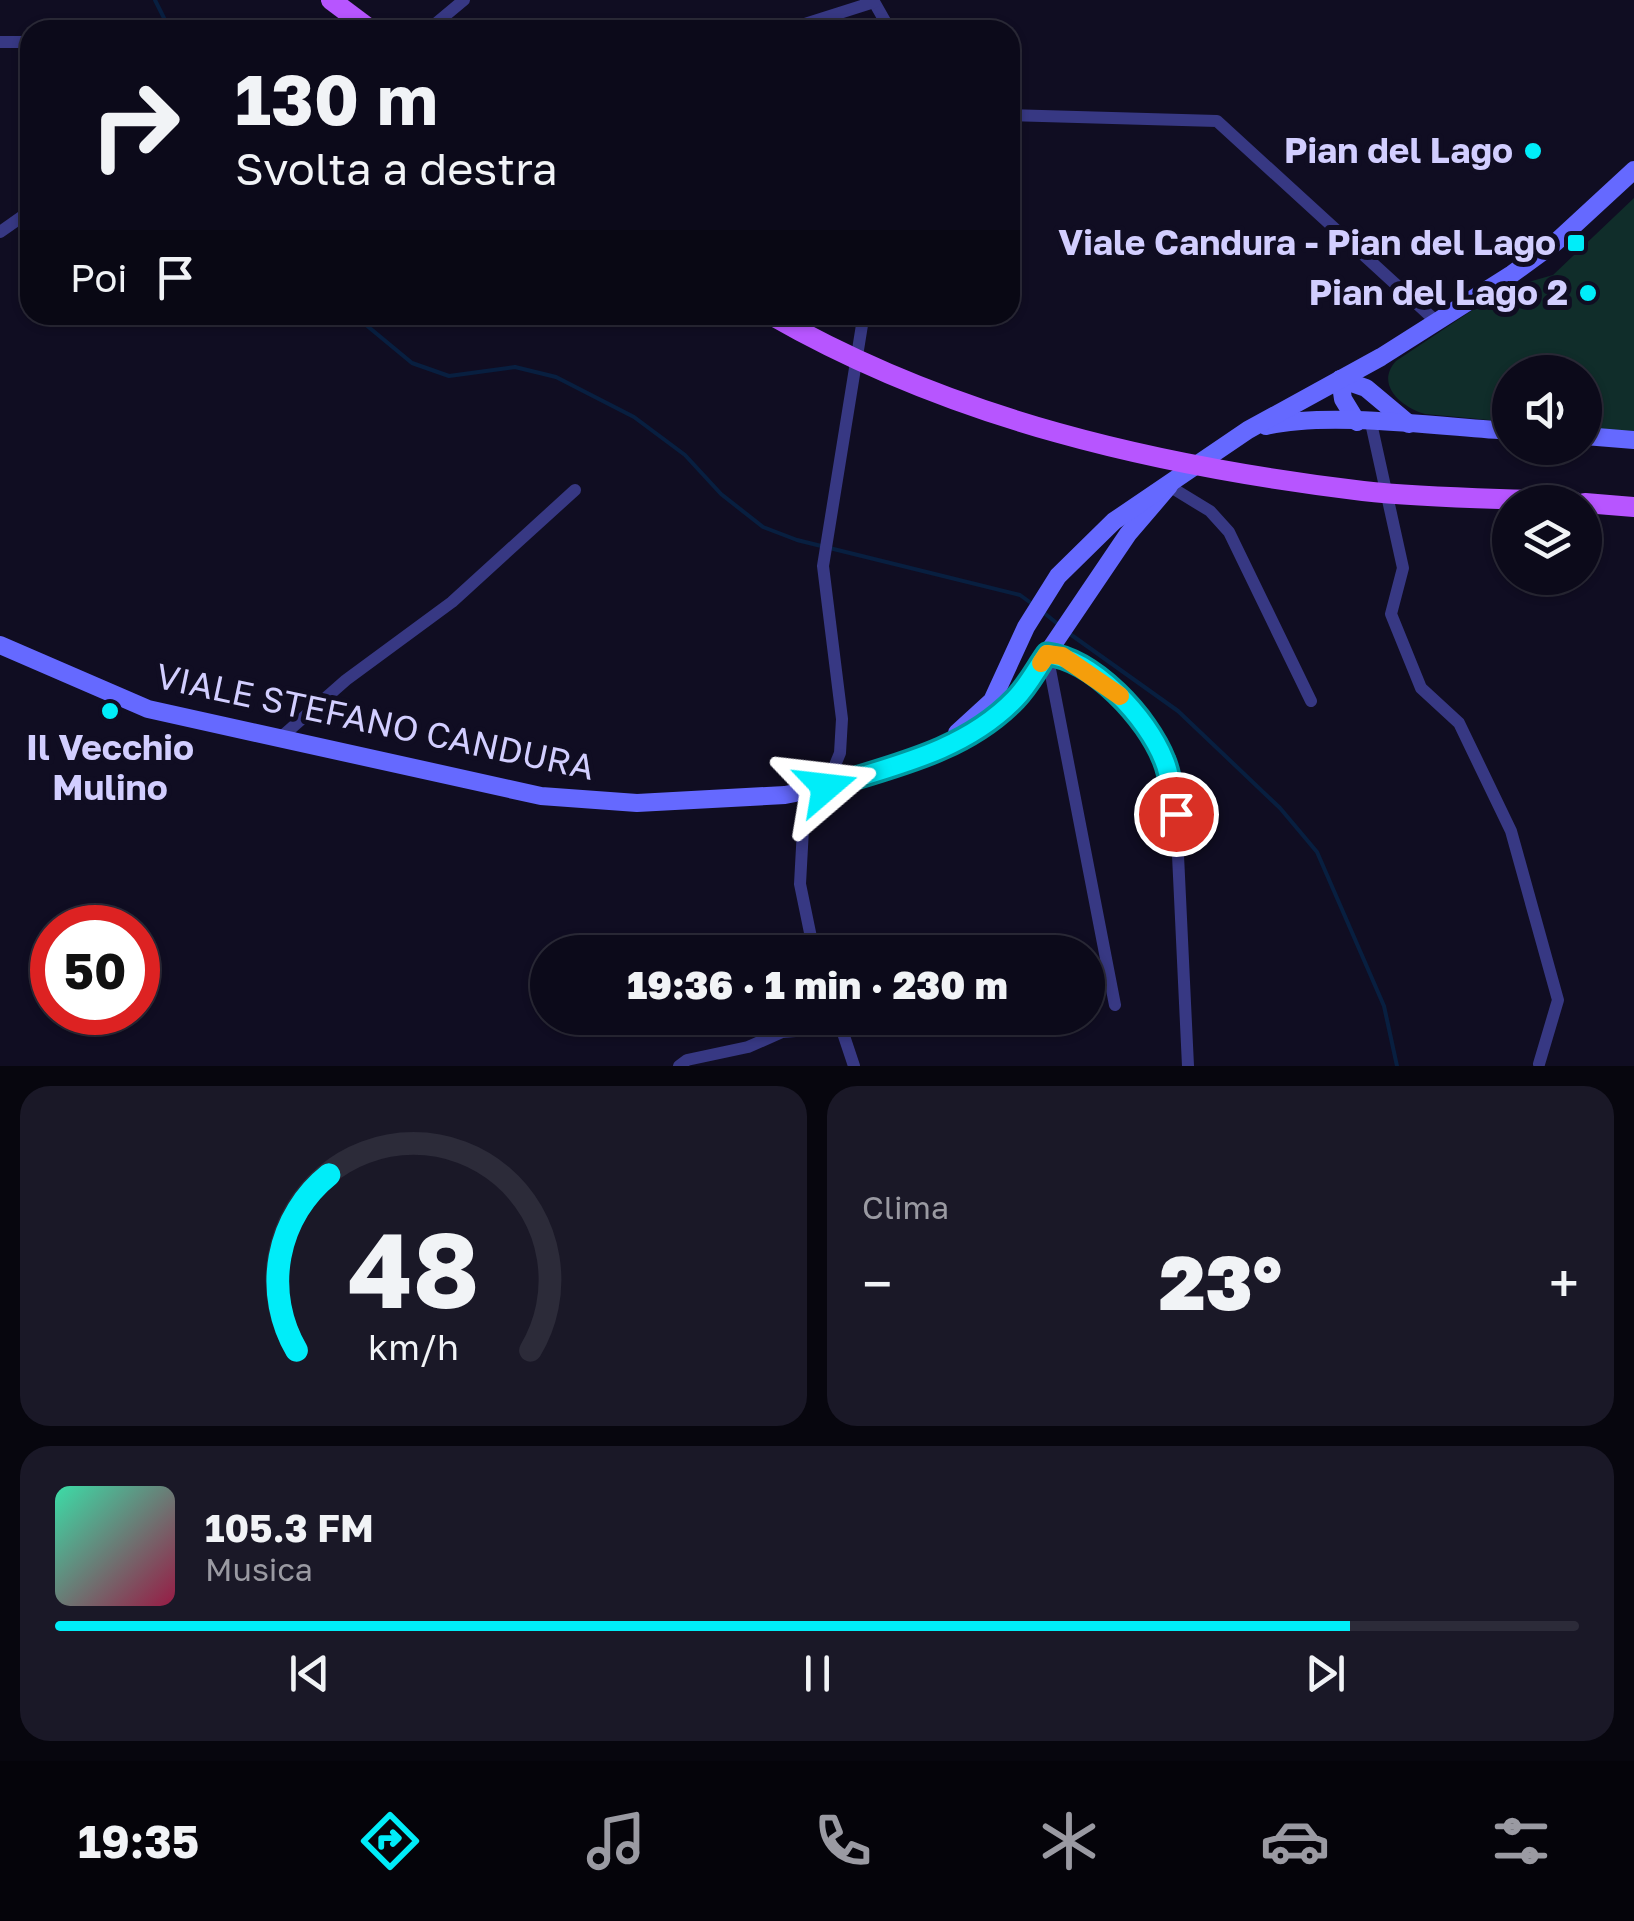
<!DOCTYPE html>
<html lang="it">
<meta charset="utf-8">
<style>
:root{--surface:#0c0a1a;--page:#1a1827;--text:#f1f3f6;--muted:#9a9aa2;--line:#2c2b39;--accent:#00edf9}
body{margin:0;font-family:"Golos Text",sans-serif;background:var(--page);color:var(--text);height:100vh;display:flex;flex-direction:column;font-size:38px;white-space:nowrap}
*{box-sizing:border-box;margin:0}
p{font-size:32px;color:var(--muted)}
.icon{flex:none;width:55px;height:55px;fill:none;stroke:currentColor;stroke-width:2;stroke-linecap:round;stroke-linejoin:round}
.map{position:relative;height:1066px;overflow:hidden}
.details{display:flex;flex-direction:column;gap:20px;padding:20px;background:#07060e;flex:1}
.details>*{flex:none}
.top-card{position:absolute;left:20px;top:20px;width:1000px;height:305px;border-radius:30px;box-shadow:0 2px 8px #0004,0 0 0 2px var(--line);background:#0c0a1a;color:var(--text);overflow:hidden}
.controls{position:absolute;left:1492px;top:355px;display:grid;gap:20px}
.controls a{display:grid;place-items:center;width:110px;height:110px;border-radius:50%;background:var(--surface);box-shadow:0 2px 8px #0004,0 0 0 2px var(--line);font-size:50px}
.speed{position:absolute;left:30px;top:905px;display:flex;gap:20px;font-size:50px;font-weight:700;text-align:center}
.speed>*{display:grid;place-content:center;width:130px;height:130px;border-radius:50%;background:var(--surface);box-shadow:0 2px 8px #0004,0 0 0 2px var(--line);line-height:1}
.speed .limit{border:15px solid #d22;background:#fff;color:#111}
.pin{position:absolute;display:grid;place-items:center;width:85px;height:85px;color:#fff;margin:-42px;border:5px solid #fff;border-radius:50%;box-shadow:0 2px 10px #0007}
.me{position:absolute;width:110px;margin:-55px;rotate:73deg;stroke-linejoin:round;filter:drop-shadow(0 0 8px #0008)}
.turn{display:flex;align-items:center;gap:35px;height:210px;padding:0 50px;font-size:45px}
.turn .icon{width:130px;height:130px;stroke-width:2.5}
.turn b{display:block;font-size:70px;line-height:85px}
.then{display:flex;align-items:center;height:95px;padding:0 50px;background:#0003;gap:20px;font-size:38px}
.big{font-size:75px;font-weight:800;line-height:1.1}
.details .card{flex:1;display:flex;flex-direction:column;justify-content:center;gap:15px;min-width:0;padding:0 35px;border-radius:30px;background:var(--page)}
.details .dial{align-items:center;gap:0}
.dial svg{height:260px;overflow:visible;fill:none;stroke:var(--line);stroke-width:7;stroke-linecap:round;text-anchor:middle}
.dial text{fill:var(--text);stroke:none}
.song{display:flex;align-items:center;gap:30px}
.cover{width:120px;height:120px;border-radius:15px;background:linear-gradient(135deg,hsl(160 70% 55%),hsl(340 70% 35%))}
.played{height:10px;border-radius:5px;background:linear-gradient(90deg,var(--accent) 85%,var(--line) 85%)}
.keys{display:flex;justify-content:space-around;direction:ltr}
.heat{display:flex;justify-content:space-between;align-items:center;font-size:55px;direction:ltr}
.details .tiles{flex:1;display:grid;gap:20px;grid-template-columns:1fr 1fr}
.card:last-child{grid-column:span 2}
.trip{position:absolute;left:530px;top:935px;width:575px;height:100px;border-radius:50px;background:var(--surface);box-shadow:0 2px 8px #0004,0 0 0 2px var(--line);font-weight:800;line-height:100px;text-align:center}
.tab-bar{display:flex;height:160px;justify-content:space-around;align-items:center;background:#05040a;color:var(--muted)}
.tab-bar .icon{width:70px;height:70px}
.tab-bar .active{color:var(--accent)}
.tab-bar b{font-size:45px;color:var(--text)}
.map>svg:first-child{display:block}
.green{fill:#102d2a}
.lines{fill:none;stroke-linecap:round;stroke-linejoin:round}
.stream{stroke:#081f40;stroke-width:4}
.minor{stroke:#373883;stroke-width:12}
.secondary{stroke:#6569ff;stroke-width:18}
.primary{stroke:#b755ff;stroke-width:20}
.primary-bridge{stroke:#b755ff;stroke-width:20}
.route-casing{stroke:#009aa2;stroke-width:25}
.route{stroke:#00edf9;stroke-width:18}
.slow{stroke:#f59e0b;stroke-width:18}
.poi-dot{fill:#00edf9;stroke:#100d22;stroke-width:4}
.labels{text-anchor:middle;stroke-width:10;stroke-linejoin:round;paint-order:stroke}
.poi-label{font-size:35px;font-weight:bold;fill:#d2ceff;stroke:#100d22;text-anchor:end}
.street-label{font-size:35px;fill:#d2ceff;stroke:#100d22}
</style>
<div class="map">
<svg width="1634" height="1066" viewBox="0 0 1634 1066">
<rect width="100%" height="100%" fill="#100d22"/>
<path class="green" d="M1634 198V433L1585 429V372H1510V422L1425 414C1403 408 1374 385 1396 361L1504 289 1553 275Z"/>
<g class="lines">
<g class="stream">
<path d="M155 0 170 30"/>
<path d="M354 315 412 363 449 376 515 367 556 377 634 417 685 455 721 494 763 527 797 540 1020 595 1031 603"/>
<path d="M1043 612 1059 625"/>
<path d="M1070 634 1178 711 1280 808 1317 852 1384 1006 1397 1066"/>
</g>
<g class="minor">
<path d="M873 0 890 30"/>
<path d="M428 30 464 0"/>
<path d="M786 30 874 2"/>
<path d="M0 42H30"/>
<path d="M1010 115 1217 121 1438 323"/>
<path d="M0 232 30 211"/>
<path d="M1371 423 1403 568 1391 614 1421 688 1459 723 1511 831 1558 1000 1539 1064"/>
<path d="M1169 486 1210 511 1229 532 1311 701"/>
<path d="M279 739 346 680 452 602 575 490"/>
<path d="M826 787 840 753 842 719 823 566 862 325 851 315"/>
<path d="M805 792 800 884 814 952"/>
<path d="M1115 1005 1047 654 1062 656 1125 700 1165 761 1176 813 1188 1066"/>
<path d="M838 1018 854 1066"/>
<path d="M679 1066 687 1060 748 1047 782 1032 823 1029 839 1022"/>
</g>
<g class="secondary">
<path d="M1357 422 1343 399 1340 379 1366 388 1409 424"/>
<path d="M1266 426C1328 411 1443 427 1510 431"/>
<path d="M1585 436 1634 440"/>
<path d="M0 645 148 709 541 796 637 803 785 795 826 787 951 746 994 719 1019 695 1128 534 1169 486"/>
<path d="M957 733 992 701 1026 627 1058 576 1114 521 1248 430 1381 357 1512 274 1556 242 1634 170"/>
</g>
<g class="primary">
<path d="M331 0 371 30"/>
<path d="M1585 503 1634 507"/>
</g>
<path class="primary-bridge" d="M771 315C952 419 1156 466 1363 491 1433 499 1505 498 1575 502"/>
</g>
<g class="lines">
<defs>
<path id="route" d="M826 787C893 766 965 751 1015 699 1028 686 1037 668 1047 654 1094 660 1147 717 1164 760 1171 776 1172 796 1176 814"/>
</defs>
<use href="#route" class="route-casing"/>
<use href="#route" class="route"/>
<path class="slow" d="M1041 663 1047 654 1062 656 1120 696"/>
</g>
<g class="poi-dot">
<circle cx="1533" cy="151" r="10"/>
<rect x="1566" y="233" width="20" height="20" rx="5"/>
<circle cx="1588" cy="293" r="10"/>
<circle cx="110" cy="711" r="10"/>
</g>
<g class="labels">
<g class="poi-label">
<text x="1513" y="163">Pian del Lago</text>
<text x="1556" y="255">Viale Candura - Pian del Lago</text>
<text x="1568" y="305">Pian del Lago 2</text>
<text x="110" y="760" text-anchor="middle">Il Vecchio<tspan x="110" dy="40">Mulino</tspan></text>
</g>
<g class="street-label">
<text transform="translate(375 722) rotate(12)" y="12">VIALE STEFANO CANDURA</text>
</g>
</g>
</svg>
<div class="controls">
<a><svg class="icon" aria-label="sound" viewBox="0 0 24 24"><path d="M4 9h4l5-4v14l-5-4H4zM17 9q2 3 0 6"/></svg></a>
<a><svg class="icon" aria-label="layers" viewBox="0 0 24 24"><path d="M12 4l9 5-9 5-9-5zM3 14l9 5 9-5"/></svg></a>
</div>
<div class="speed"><div class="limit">50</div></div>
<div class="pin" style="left:1176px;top:814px;background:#d93025"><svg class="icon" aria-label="arrive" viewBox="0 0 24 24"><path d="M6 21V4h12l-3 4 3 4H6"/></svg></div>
<svg class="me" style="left:826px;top:787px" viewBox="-20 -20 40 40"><path d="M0-17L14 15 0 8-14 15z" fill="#00edf9" stroke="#fff" stroke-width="4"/></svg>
<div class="trip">19:36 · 1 min · 230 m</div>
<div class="top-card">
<div class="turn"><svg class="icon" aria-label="right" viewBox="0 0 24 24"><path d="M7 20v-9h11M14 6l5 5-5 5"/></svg><div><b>130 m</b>Svolta a destra</div></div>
<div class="then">Poi<svg class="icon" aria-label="arrive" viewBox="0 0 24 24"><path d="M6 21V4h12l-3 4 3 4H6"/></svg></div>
</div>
</div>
<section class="details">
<div class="tiles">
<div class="card dial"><svg viewBox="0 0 100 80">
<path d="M14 69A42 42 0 1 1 86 69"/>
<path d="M14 69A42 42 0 0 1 24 15" stroke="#00edf9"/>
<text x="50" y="56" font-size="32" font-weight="700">48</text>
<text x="50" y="72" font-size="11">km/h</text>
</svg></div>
<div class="card"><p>Clima</p>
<div class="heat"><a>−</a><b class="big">23°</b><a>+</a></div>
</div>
<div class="card">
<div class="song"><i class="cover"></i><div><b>105.3 FM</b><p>Musica</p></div></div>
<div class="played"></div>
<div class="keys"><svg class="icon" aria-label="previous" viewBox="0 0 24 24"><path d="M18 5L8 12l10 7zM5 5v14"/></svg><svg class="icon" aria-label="pause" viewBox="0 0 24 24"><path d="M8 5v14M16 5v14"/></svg><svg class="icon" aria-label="next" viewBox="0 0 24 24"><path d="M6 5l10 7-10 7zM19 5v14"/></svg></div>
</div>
</div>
</section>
<nav class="tab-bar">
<b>19:35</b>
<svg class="icon active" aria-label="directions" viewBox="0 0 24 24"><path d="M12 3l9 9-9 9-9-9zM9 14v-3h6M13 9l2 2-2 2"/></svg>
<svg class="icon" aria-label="music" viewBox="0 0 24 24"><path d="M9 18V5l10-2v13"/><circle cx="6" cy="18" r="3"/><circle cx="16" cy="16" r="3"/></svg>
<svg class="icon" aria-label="phone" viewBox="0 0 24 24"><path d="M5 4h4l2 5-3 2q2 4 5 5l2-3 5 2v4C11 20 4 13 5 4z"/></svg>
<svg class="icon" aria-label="climate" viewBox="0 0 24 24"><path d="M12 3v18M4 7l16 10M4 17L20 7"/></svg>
<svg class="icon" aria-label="car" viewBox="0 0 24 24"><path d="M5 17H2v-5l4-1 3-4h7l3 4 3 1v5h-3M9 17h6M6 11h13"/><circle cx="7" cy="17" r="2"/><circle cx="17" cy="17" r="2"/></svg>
<svg class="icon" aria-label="filters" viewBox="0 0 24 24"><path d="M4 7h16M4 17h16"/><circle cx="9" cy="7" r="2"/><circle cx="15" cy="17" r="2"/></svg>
</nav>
